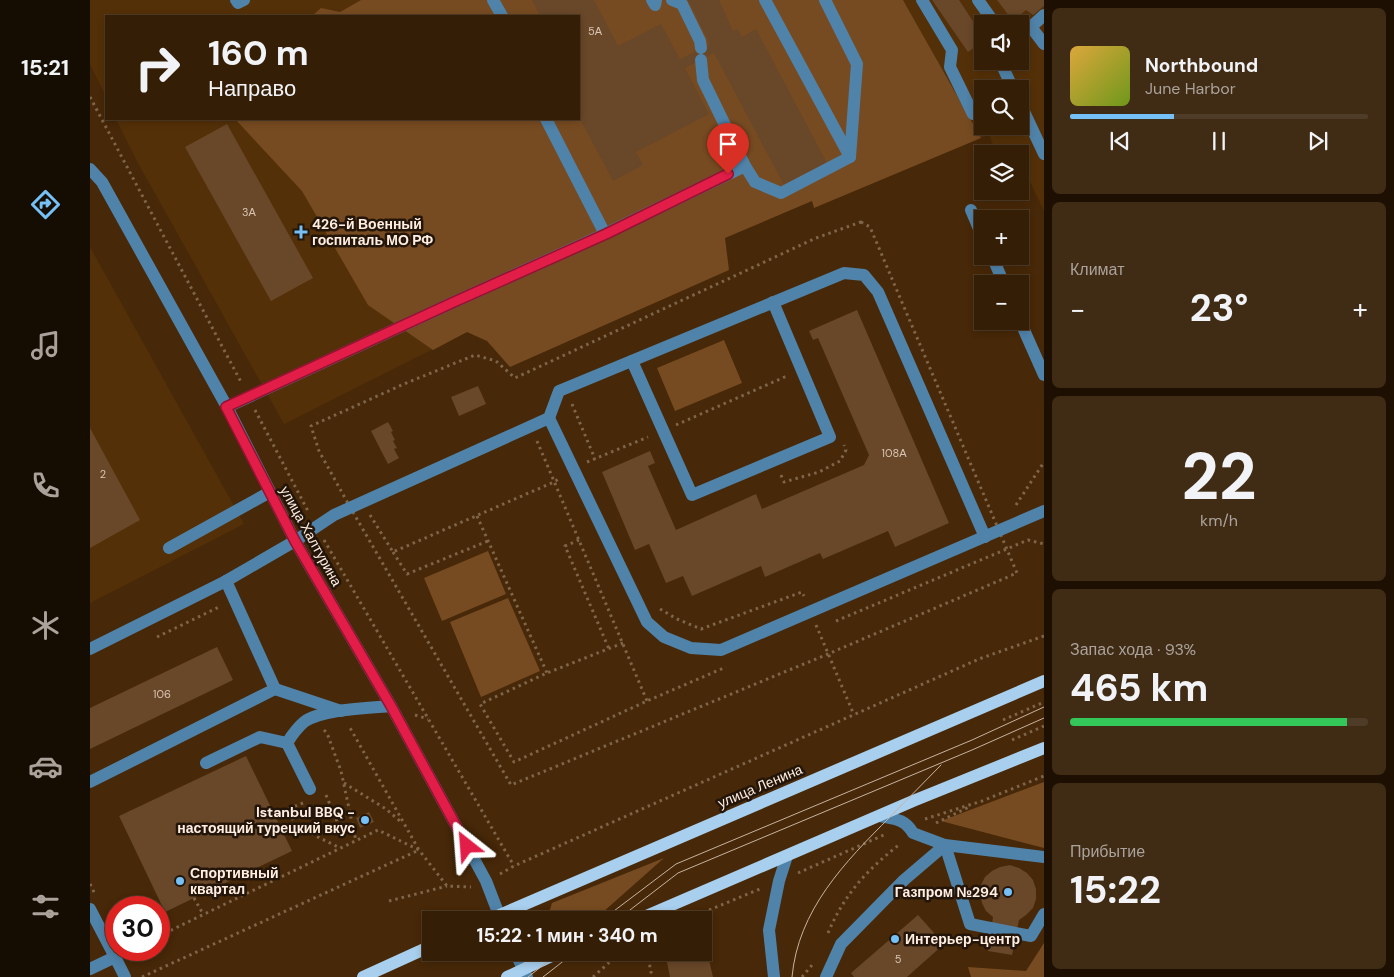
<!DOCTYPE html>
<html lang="ru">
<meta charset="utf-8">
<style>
:root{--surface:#351e06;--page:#402b14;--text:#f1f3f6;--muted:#aaa29b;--line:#4f3c28;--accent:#75c0f6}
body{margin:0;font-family:"DM Sans",sans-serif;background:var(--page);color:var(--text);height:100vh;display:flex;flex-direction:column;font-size:19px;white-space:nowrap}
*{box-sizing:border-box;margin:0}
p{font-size:16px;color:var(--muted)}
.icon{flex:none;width:28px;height:28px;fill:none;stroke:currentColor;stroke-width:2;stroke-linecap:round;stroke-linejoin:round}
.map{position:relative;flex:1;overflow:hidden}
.side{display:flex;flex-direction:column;gap:8px;padding:8px;background:#1d1003;width:350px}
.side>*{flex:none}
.hud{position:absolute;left:15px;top:15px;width:475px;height:105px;border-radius:0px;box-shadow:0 2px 8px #0003,0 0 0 1px var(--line);background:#351e06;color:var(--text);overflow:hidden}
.controls{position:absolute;left:884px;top:15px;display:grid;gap:10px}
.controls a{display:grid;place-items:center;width:55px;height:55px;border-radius:0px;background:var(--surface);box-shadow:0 2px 8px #0003,0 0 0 1px var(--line);font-size:25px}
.speed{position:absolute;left:15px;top:896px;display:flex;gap:10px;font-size:25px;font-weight:700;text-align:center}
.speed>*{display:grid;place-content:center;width:65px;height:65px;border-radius:50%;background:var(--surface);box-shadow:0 2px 8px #0003,0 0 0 1px var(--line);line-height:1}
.speed .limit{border:8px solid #d22;background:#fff;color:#111}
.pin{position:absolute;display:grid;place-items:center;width:42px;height:42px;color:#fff;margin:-51px -21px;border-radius:50% 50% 50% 0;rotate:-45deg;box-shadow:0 0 5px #0007}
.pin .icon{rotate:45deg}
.me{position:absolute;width:55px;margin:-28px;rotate:332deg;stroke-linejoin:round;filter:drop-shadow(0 0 4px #0008)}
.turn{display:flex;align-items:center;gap:18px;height:105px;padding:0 20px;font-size:22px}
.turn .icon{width:65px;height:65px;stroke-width:2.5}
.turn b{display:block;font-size:35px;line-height:42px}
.big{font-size:38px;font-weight:700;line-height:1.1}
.side .widget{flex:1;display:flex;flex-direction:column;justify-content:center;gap:8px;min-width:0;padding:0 18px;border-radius:8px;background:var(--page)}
.side .dial{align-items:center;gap:0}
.dial b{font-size:65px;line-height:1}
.song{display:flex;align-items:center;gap:15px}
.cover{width:60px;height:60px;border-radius:8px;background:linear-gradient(135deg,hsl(40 70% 55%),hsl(80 70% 35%))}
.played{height:5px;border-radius:2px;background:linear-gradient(90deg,var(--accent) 35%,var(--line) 35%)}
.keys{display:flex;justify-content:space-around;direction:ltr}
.heat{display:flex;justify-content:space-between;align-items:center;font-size:28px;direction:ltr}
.charge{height:8px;border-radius:4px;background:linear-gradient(90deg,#34c759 93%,var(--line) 0)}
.trip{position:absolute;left:332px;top:911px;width:290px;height:50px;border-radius:0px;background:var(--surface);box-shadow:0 2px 8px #0003,0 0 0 1px var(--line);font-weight:700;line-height:50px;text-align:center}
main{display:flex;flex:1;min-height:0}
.dock{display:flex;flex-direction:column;width:90px;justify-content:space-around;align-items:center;background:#150c02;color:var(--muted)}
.dock .icon{width:35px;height:35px}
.dock .on{color:var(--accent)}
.dock b{font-size:22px;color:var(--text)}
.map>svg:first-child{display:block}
.built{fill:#543008;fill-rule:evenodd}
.green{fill:#774b21}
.building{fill:#694729}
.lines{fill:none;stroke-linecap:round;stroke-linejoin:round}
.path{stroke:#7f654a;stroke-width:3;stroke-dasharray:2.5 4;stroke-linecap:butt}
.minor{stroke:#5083a9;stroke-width:12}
.major{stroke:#a8cfee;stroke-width:12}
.tram{stroke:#c8b3a1;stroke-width:1}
.route-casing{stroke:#92132f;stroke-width:12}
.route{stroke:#e11d48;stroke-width:9}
.poi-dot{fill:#75c0f6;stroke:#231509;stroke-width:2}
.labels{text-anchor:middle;stroke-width:5;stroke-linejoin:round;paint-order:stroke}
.number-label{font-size:11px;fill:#dac4b3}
.poi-label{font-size:14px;font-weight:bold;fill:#ffeee1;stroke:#231509;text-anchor:start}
.street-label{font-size:14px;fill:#ffeee1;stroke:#231509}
</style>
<main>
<nav class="dock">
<b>15:21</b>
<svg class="icon on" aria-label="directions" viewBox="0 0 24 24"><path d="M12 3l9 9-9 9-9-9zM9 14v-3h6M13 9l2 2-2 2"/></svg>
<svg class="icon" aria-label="music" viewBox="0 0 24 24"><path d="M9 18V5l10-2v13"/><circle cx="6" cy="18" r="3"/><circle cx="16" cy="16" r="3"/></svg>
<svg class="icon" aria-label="phone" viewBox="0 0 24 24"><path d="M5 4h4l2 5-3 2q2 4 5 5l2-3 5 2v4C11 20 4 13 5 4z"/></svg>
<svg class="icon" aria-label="climate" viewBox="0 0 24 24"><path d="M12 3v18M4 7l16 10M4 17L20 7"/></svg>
<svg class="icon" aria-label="car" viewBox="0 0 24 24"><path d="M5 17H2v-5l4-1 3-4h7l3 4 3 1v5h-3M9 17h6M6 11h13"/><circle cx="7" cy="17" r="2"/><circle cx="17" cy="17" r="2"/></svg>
<svg class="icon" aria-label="filters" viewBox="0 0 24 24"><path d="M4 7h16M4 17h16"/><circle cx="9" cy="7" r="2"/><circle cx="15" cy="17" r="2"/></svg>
</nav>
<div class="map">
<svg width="954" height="977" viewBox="0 0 954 977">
<rect width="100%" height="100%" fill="#472808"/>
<g class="built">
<path d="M0 0H271L250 12 251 16H16V97L0 64Z"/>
<path d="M813 0H954V211L930 161V154H927L923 147 907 154 899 135 891 138ZM892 24H930V61H892ZM892 89H930V126H892Z"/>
<path d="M26 119H292L377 332 194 424 48 163Z"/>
<path d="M0 247 154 524 0 603Z"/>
</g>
<g class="green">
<path d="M271 0H813L891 138 724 208 722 201 635 238 639 270 420 367 397 341 377 332 343 350 278 305 212 191 145 119H489V16H222L231 8 250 12Z"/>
<path d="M634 340 652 383 585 411 567 368Z"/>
<path d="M398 551 416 594 352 621 334 578Z"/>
<path d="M418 598 450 671 391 697 360 622Z"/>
<path d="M954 782V848L851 821Z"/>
<path d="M574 858 504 920H459V913L462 903Z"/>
<path d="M954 943V977H881L878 967 936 971Z"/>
</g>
<g class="building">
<path d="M442 0H504L528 46 571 24 590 59 620 44 598 0H629L643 31 648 29 652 37 666 29 737 163 694 185 624 53 595 68 619 114 546 152 553 165 523 181 489 117V16H450Z"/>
<path d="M842 0H869L892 35V42L878 52Z"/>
<path d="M907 0H954V6L943 15 936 10 923 21Z"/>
<path d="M137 124 223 278 181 301 95 147Z"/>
<path d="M767 310 859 523 805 547 798 531 733 559 730 553 675 577 671 566 602 596 593 576 576 583 559 544 545 550 512 472 560 451 565 463 558 466 586 530 666 494 672 509 774 465 779 455 728 338 723 340 719 331Z"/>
<path d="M388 386 396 404 369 416 361 397Z"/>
<path d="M298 422 303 431 301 432 305 440 303 441 307 448 304 449 309 458 298 464 281 431Z"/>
<path d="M0 428 50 520 0 548Z"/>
<path d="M127 647 143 680 0 749V708Z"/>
<path d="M156 756 202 851 75 912 29 816Z"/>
<path d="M279 812 284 822 270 828 266 818Z"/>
<path d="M920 865 929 868 937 873 943 880 946 889V899L943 908 936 915 929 920 922 955 898 951 903 917 896 911 892 903 890 894 891 885 895 877 902 871 910 867Z"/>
<path d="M828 915 854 944 817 977H764L761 973Z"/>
<path d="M614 939 623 977H580L575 952H614Z"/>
</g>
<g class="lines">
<g class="path">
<path d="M0 97 151 382"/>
<path d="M771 222 780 227 927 573 738 654 421 785 260 507 229 451 221 426 314 384 385 355 406 361 425 378 726 238Z"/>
<path d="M482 404 505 459"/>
<path d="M165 410 219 513"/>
<path d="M586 425 697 376"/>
<path d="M447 441 557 701"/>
<path d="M497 462 558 437"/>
<path d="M691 475 694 482 729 472 750 461 756 450 754 445"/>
<path d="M926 505 954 462"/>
<path d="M280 515 303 552 464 482 470 478"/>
<path d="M387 516 457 673"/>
<path d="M234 540 424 866"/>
<path d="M489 540 475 546 519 649"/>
<path d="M303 552 317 574 398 541"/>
<path d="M570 609 587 619 611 629 712 592 714 596"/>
<path d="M746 621 938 540 954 544"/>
<path d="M726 625 764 715"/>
<path d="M67 637 131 606"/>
<path d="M533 643 457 673 390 704 424 762 557 701 636 667"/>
<path d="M325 715 338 719"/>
<path d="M913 720 954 702"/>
<path d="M234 730 237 733 251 771 266 841"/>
<path d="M922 740 954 726"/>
<path d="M254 783 296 809 311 822"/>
<path d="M236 795 249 826"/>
<path d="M213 803 198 809 206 826 250 848"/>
<path d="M835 819 892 801 954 776"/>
<path d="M846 823 881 806"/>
<path d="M708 873 796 834"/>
<path d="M410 874 424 866 889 659 954 636"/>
<path d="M0 884 5 894"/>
<path d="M104 898 113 914"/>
<path d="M299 901 357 886"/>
<path d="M595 920 670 889"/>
<path d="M738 933C755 893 777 870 810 844"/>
<path d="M69 936 288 830 329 850 357 886 381 887"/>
<path d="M557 952 562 977"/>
<path d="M52 977 329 850 259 726"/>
<path d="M503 977 523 959 533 952"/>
<path d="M712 977 722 965"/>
</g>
<g class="minor">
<path d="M146 0 148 3 154 0"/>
<path d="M403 0 412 16"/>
<path d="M562 0 565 5 566 0"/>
<path d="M582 0 592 4 610 41 611 48"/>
<path d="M735 0 767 64 760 157"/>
<path d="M832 0 862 50 860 67 883 114"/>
<path d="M888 0 905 24"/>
<path d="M941 27 954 44"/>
<path d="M930 30 941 27 954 15"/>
<path d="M611 60 613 80 655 166"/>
<path d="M910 61 923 89"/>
<path d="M930 103 954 154"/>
<path d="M456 119 515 234 655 166 665 182 691 193 760 157 675 0"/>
<path d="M0 169 12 182 137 407 205 541 301 706 396 881 411 920"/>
<path d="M881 210 892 236"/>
<path d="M902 256 914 284"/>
<path d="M930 321 954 375"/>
<path d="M542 361 602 495 740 437 683 302"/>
<path d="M137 407 364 302 515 234"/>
<path d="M459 418 557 622 574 637 601 648 631 650 954 511"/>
<path d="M79 548 180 492"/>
<path d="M0 649 136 581 205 541 244 515 459 418 469 391 754 273 774 275 788 292 895 537"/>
<path d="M185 689 251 711"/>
<path d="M116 763 170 737 197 743"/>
<path d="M0 782 185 689 136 581"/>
<path d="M220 789 197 743C202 735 207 728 214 722 232 709 279 708 301 706"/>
<path d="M790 816C805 819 815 819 823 833L855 845 880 924 941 936 954 914"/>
<path d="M0 909 25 957"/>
<path d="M425 952 437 977"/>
<path d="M0 969 25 957 35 977"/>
<path d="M684 977 679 930 689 881 697 856"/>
<path d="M736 977 751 944 814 880 855 845 954 857"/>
</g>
<g class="major">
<path d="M398 920 954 681"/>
<path d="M547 920 823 801 954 748"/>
<path d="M273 977 341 946"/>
<path d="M417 977 470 952"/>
</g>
<g class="tram">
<path d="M512 920 586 864 882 740 954 707"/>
<path d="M527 920 588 873 882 750 954 718"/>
<path d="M438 977 470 952"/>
<path d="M453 977 485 952"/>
<path d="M702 977C708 910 755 862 800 817 817 800 834 782 851 765"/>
</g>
</g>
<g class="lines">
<defs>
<path id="route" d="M377 846 301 706 205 541 136 407 364 302 516 234 638 174"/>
</defs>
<use href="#route" class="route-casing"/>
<use href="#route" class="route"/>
</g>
<g class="poi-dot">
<path d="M208.5 224.5h5v5h5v5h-5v5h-5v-5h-5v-5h5z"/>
<circle cx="275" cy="820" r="5"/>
<circle cx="90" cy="881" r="5"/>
<circle cx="918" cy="892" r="5"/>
<circle cx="805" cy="939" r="5"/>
</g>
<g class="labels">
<g class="number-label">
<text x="505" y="35">5А</text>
<text x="159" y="216">3А</text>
<text x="804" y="457">108А</text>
<text x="13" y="478">2</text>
<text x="72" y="698">106</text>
<text x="808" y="963">5</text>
</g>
<g class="poi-label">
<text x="222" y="229">426-й Военный<tspan x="222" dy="16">госпиталь МО РФ</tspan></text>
<text x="265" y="817" text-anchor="end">Istanbul BBQ -<tspan x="265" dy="16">настоящий турецкий вкус</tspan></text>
<text x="100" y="878">Спортивный<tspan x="100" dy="16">квартал</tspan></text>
<text x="908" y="897" text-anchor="end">Газпром №294</text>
<text x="815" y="944">Интерьер-центр</text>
</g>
<g class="street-label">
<text transform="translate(221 536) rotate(61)" y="5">улица Халтурина</text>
<text transform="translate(670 786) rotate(-23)" y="5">улица Ленина</text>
</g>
</g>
</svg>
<div class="controls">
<a><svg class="icon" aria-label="sound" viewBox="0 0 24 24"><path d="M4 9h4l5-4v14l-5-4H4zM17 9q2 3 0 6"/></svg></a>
<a><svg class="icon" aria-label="search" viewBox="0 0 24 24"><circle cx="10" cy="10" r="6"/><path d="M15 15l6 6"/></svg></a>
<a><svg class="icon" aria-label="layers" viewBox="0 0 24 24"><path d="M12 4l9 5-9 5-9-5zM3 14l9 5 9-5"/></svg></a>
<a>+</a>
<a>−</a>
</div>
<div class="speed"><div class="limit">30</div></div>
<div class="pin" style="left:638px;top:174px;background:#d93025"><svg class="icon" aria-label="arrive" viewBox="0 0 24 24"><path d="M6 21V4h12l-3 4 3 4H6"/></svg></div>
<svg class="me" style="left:377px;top:846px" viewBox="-20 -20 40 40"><path d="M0-17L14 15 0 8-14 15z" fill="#e11d48" stroke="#fff" stroke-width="4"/></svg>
<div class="trip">15:22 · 1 мин · 340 m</div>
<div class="hud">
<div class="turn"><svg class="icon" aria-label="right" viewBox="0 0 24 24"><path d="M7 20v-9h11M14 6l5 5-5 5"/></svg><div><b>160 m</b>Направо</div></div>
</div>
</div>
<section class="side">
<div class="widget">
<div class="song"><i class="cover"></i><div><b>Northbound</b><p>June Harbor</p></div></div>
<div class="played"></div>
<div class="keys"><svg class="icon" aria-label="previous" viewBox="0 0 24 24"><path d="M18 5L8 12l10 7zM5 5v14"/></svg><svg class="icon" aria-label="pause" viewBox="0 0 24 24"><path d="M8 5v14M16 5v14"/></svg><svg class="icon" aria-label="next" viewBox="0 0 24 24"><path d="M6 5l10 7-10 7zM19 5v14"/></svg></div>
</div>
<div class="widget"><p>Климат</p>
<div class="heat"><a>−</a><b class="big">23°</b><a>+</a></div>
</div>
<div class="widget dial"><b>22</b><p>km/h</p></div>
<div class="widget"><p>Запас хода · 93%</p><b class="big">465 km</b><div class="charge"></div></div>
<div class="widget"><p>Прибытие</p><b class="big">15:22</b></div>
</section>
</main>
